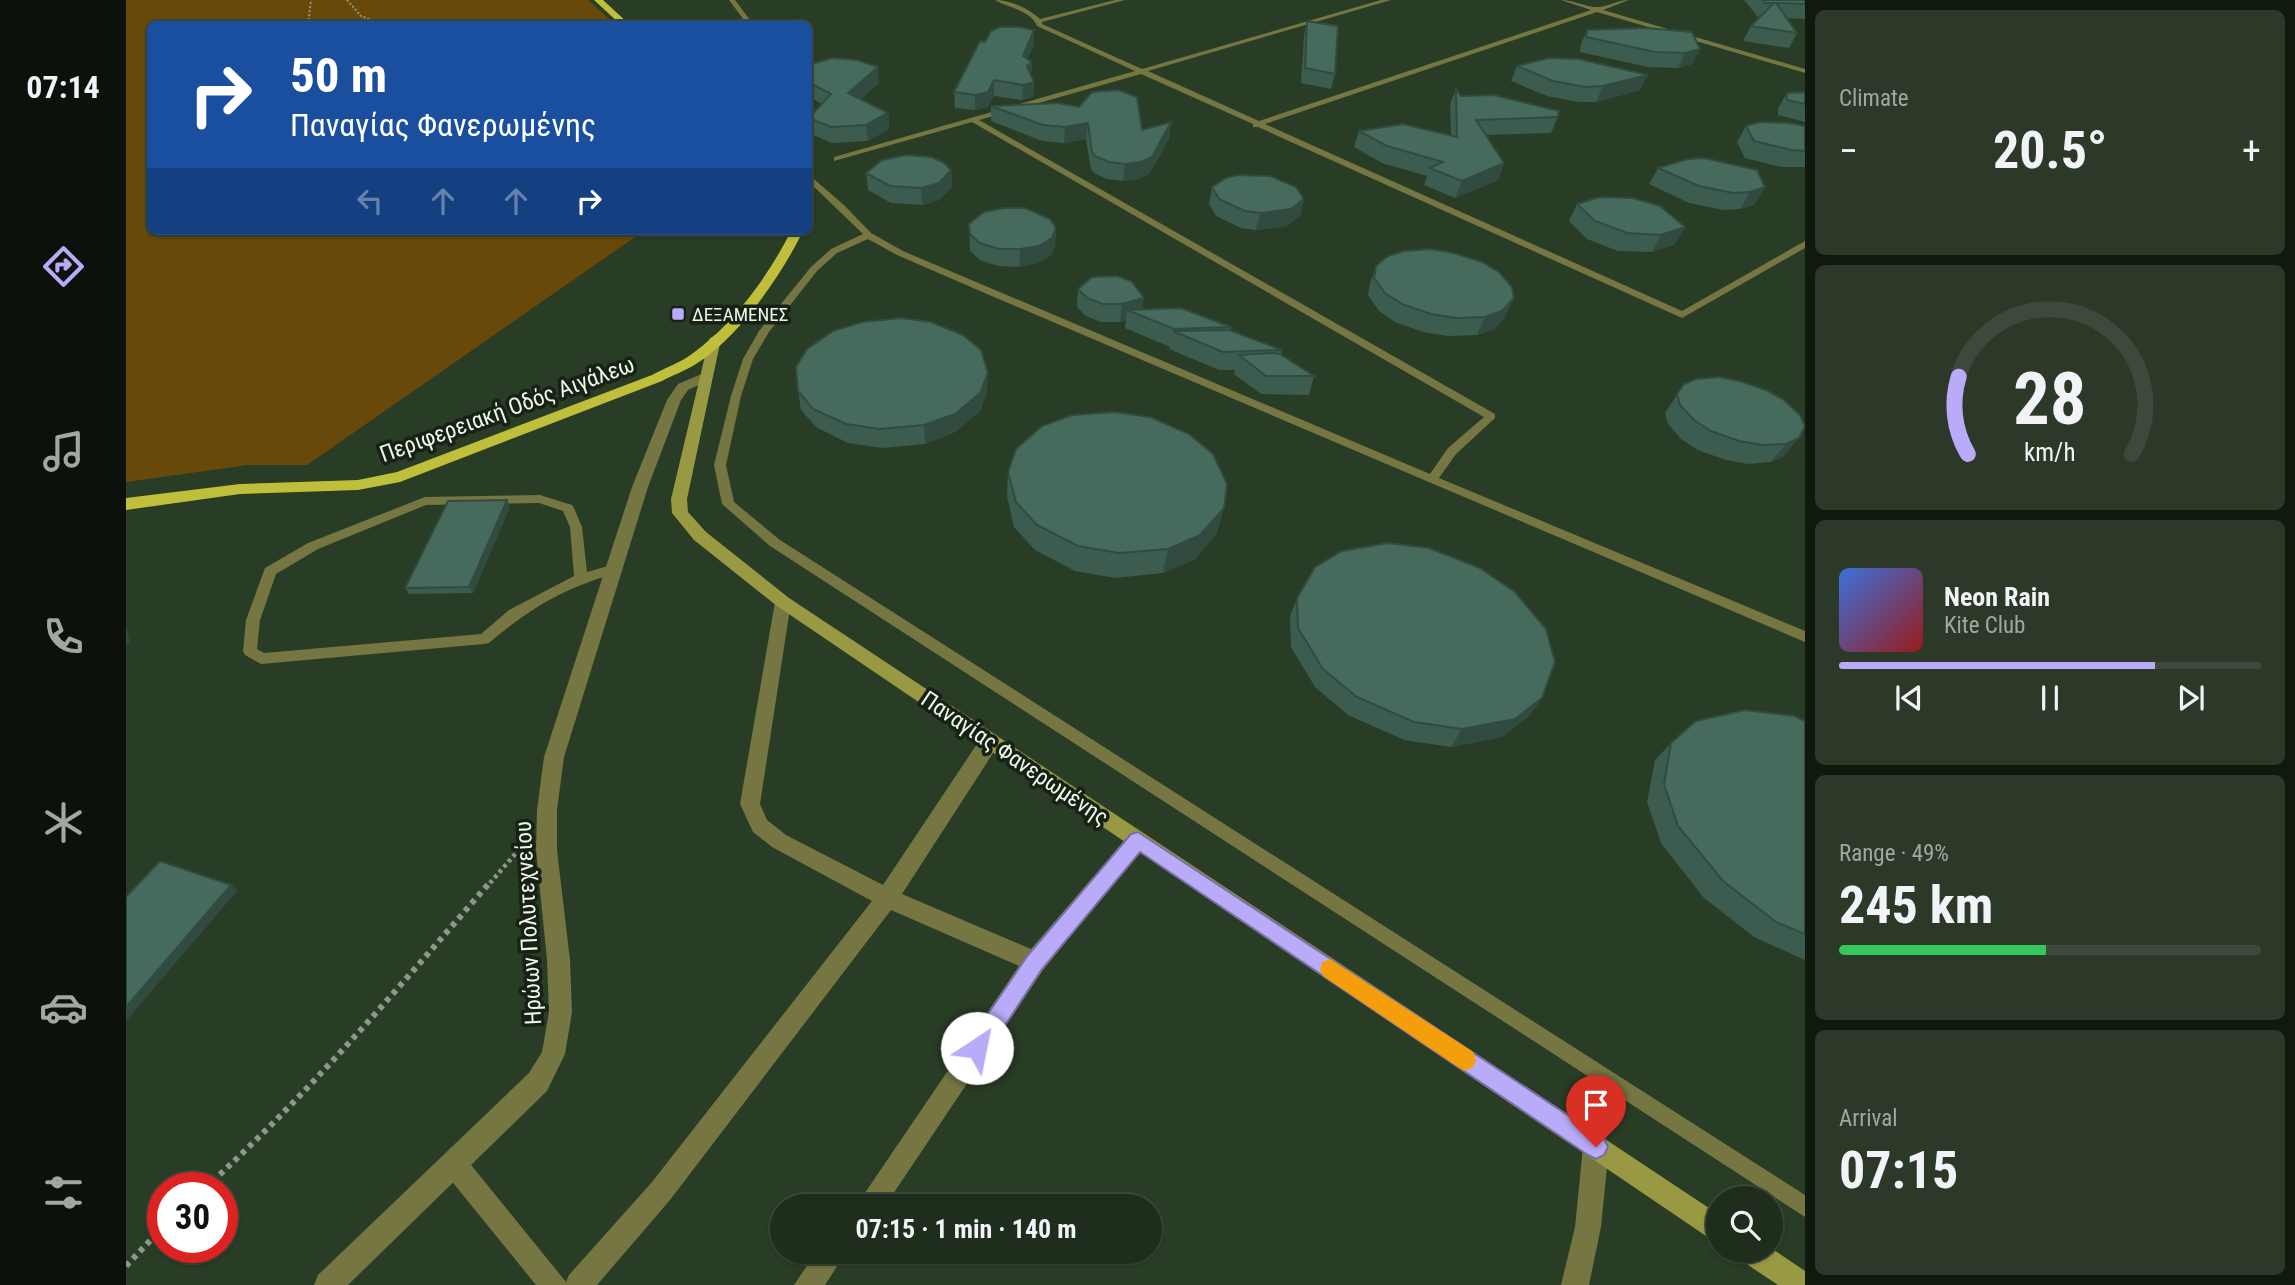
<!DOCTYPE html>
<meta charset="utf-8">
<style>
:root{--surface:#1f2d1c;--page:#2c3929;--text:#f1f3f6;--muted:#a1a8a3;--line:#3c493b;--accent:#b9abf7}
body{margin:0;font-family:"Roboto Condensed",sans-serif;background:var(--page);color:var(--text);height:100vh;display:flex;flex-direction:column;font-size:26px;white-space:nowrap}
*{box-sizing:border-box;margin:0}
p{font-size:23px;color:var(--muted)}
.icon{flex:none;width:38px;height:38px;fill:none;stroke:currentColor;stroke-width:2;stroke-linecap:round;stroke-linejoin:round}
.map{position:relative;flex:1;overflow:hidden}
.panel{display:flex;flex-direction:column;gap:10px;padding:10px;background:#11190f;width:490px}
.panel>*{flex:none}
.guide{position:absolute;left:21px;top:21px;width:665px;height:214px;border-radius:10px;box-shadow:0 2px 5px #0004,0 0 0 2px var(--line);background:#1a4fa0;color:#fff;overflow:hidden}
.tools{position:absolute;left:1580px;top:1186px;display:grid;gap:14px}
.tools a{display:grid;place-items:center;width:77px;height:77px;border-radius:50%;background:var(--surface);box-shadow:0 2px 5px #0004,0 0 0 2px var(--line);font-size:35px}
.speed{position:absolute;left:21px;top:1172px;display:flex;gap:14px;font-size:35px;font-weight:700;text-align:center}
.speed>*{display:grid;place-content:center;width:91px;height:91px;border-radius:50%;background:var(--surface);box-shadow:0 2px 5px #0004,0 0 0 2px var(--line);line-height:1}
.speed .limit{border:10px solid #d22;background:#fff;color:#111}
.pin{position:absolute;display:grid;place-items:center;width:60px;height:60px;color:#fff;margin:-72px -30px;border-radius:50% 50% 50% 0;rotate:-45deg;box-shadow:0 0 7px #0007}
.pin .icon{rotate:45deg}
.me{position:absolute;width:77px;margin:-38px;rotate:34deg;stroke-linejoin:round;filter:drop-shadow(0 0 5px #0008)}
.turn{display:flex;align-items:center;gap:24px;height:147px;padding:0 28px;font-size:32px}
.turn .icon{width:91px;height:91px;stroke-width:2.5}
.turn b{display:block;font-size:49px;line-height:60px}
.lanes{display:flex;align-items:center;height:66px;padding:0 28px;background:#0003;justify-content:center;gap:35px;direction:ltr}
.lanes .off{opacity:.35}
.big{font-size:52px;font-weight:700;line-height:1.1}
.panel .card{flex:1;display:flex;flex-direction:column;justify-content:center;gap:10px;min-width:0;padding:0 24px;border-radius:10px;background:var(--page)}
.panel .dial{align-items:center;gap:0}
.dial svg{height:182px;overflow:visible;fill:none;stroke:var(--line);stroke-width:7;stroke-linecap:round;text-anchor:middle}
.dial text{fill:var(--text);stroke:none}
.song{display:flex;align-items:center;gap:21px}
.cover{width:84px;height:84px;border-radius:10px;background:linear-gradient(135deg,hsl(220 70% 55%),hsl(0 70% 35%))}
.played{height:7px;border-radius:4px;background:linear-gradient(90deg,var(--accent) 75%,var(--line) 75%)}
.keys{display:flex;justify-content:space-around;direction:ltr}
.heat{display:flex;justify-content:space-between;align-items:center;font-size:38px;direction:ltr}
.charge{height:10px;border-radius:5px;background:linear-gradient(90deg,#34c759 49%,var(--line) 0)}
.trip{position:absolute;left:644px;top:1194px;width:392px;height:70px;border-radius:35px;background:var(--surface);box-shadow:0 2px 5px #0004,0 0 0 2px var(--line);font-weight:700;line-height:70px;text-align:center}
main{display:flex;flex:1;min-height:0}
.dock{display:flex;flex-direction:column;width:126px;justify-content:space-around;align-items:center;background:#0c120b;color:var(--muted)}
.dock .icon{width:49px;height:49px}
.dock .selected{color:var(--accent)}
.dock b{font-size:32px;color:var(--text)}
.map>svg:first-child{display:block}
.green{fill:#694909}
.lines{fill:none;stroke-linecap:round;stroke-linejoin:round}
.path-far2{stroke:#8a9a87;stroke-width:2;stroke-dasharray:2 2;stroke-linecap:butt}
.path-far1{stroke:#8a9a87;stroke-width:4.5;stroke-dasharray:3.5 3.5;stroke-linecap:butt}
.path{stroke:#8a9a87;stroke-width:6;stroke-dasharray:5 5;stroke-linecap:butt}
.service{fill:#757642;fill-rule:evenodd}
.minor{fill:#757642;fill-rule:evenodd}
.tertiary{fill:#757642;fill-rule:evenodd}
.secondary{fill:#999843;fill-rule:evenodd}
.trunk{fill:#c0bf3c;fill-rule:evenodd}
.wall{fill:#3c5c50}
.shaded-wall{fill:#314b41}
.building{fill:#466b5d;stroke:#314b41;stroke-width:2}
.route{fill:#b9abf7;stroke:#786fa1;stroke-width:2}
.slow{fill:#f59e0b}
.poi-dot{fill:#b9abf7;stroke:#182116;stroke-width:2.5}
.labels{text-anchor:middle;stroke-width:7;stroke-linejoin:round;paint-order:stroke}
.far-poi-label{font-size:19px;fill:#ecf9e9;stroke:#182116;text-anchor:start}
.street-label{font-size:23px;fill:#ecf9e9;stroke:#182116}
</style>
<main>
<nav class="dock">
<b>07:14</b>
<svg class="icon selected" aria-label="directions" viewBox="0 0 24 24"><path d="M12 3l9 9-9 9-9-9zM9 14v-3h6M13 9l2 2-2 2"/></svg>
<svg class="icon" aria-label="music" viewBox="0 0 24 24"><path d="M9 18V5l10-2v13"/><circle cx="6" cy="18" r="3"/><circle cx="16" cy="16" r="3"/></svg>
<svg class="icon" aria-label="phone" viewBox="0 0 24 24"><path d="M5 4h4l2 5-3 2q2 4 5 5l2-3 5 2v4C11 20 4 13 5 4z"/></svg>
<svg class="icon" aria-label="climate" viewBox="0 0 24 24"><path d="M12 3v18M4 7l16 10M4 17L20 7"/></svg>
<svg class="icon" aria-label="car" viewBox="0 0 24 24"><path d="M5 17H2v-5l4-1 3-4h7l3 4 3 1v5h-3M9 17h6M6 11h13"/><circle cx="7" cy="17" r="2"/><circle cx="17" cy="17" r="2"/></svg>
<svg class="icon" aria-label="filters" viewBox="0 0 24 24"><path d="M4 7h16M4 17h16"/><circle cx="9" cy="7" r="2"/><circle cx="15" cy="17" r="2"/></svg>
</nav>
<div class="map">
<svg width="1679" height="1285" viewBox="0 0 1679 1285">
<rect width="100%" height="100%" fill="#293c25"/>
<path class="green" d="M0 0H462L489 24H24V231H524L509 237 181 465H122L0 482Z"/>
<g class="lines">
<g class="path-far2">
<path d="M221 0 235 16 255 24"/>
<path d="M182 24 185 0"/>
</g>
<path class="path-far1" d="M364 883 397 845"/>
<g class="path">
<path d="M79 1188C183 1094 273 987 365 881"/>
<path d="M0 1266 37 1227"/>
</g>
<g class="service">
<path d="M603 0H609L627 24H621Z"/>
<path d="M869 0C885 0 903 9 914 19L989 0H999L916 22V24L1016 69 1255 0H1265L1022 71 1133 121 1465 10 1435 0C1447 0 1457 6 1469 7 1480 8 1491 0 1503 0L1477 10 1679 69V73L1471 12 1139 124 1556 311 1679 241V248L1556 318 1132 127H1127V124L1015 74 853 120 1369 414V418L1330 454 1313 478 1679 631V642L854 291 771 255 742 239 711 253 691 271 643 332 627 359 615 396 600 465 608 502 654 540 1679 1195V1217L644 546 596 504 588 465 605 396 617 359 633 331 685 267 705 249 737 234 682 181V174L718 205 745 233 777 251 1304 474 1322 448 1358 417 846 122 708 161V157L1009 71 911 26C905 10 882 8 869 0Z"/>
<path d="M414 495 446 505 448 508 456 527 461 572 489 564 494 566 496 569 494 572C438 588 407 606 363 643L358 644 135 664 119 655 117 651 120 620 139 568 182 543 299 497ZM413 503 437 511 444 527 448 576 383 610 355 634 138 653 131 649 134 620 150 574 192 549 300 505Z"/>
</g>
<g class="minor">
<path d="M657 596 665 602 634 804 641 820 660 835 757 885 857 735 864 733 871 735 874 741 871 747 776 894 905 949 1005 834 1012 831 1019 834 1022 840 917 970 759 1206H730L893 966 765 910 544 1200 471 1285H410L319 1173 315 1164 319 1155 328 1151 337 1155 440 1282 443 1275 526 1182 746 901 646 847 627 832 614 804 649 602Z"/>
<path d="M1470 1134 1479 1138 1483 1147 1475 1227 1463 1285H1435L1449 1227 1457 1147 1461 1138Z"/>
<path d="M691 1251H721L699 1285H668Z"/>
</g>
<path class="tertiary" d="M578 373 585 377 583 380 562 390 555 400 522 487 438 757 431 810V850L444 960 446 1012 439 1054 421 1091 222 1285H188L192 1275 403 1073 416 1052 423 1012 421 960 410 850 411 810 418 757 506 487 541 400 552 384Z"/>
<g class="secondary">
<path d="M589 335 595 339 561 499 562 512 580 532 663 598 1592 1214V1242L1583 1238 651 606 568 540 546 513 545 499 583 339Z"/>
<path d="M1645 1248 1679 1271V1285H1652L1616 1261 1613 1251H1645Z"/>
</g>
<g class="trunk">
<path d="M468 0H477L503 24H494Z"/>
<path d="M665 231H677C655 276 613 337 570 364 559 371 547 375 536 381L274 482 232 490 114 494 0 510V498L114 484 232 480 271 472 526 375C537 369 550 364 560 358 604 329 642 277 665 231Z"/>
</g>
</g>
<g class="wall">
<path d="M1618 0H1679V19L1660 18 1671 33 1663 48 1617 41 1625 26 1634 17H1632Z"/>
<path d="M1181 21 1209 74 1205 89 1175 83 1178 36Z"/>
<path d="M908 30V45L901 59 906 62 905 76 908 82 907 97 896 100 868 96 862 107 849 110 829 108 828 92 859 42Z"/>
<path d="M1461 30 1574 49 1566 64 1552 68 1522 67 1454 52 1455 44Z"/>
<path d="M682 65 753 83 734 99 762 113 763 129 742 141 706 143 685 134 683 118 696 104 682 96Z"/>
<path d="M1391 66 1514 90 1470 102H1453L1421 96 1385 81Z"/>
<path d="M1330 89 1335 96 1432 117 1425 133 1360 135 1378 163 1372 180 1329 198 1298 185 1301 176 1256 163 1228 147 1233 131 1325 136 1324 104Z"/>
<path d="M1679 92V122L1652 115V108L1661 93Z"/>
<path d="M865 106 1016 130 1045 122 1043 139 1023 174 1013 179 997 181 981 179 968 173 965 169 960 139 938 143 916 141 865 121Z"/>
<path d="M1620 126H1679V167H1655L1619 158 1611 142Z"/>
<path d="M1532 168 1639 187 1629 204 1614 209 1597 210 1563 203 1523 184Z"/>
<path d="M825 170 826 187 813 200 796 205 765 203 742 190 740 173Z"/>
<path d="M1086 187 1178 199 1174 216 1161 226 1130 230 1115 228 1090 216 1083 204Z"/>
<path d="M1451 204 1559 227 1549 244 1526 252 1492 251 1461 239 1443 221Z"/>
<path d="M843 224 930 228 929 246 925 255 912 263 893 267 872 266 854 260 844 251Z"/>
<path d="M1250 266 1379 317 1368 329 1351 335 1322 336 1297 332 1269 322 1253 311 1242 295 1244 284Z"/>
<path d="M952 289 1016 309 1105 327 1104 330 1156 350 1155 354 1188 376 1183 395 1135 394 1108 374 1109 370H1093L1043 349 1044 347 999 328 1000 320 994 322H975L960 316 951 307Z"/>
<path d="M1558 384 1674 415 1658 456 1645 462 1622 464 1600 460 1572 450 1555 439 1542 424 1539 413Z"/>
<path d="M672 391 861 392 854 411 829 432 799 444 756 448 722 443 690 427 675 410Z"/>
<path d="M882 472 1091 533 1068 560 1037 573 989 578 949 571 909 550 888 527 881 496Z"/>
<path d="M384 507 347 593 283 594 279 588Z"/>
<path d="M1171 598 1416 698 1403 716 1376 737 1325 747 1278 740 1222 715 1189 687 1165 647 1164 616Z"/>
<path d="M1679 721V960L1628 937 1577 897 1535 843 1521 802 1529 760 1545 743Z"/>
</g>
<g class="shaded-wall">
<path d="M908 30V45L896 71 897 56Z"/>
<path d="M1574 49 1566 64 1552 68 1559 53Z"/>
<path d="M906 62 905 77 901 66Z"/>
<path d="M752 67 753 83 724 109 722 93Z"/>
<path d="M1522 75 1514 90 1470 102 1477 86Z"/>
<path d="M868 80V96L862 107 849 110V95Z"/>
<path d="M908 82 907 97 896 100 897 85Z"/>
<path d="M762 113 763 129 742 141 740 125Z"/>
<path d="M1045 122 1043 139 1023 174 1013 179 997 181 999 164Z"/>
<path d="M962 123 960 139 938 143 939 127Z"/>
<path d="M1378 163 1372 180 1329 198 1336 181Z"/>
<path d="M825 170 826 187 813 200 796 205 795 188Z"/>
<path d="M1639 187 1629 204 1614 209 1624 192Z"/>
<path d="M1178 199 1174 216 1161 226 1130 230 1134 213Z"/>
<path d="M1559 227 1549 244 1526 252 1535 235Z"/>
<path d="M930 228 929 246 925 255 912 263 893 267 894 249Z"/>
<path d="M1018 298 1015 315 1001 310 1000 320 994 322 996 304Z"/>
<path d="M1388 298 1379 317 1368 329 1351 335 1359 317Z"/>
<path d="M862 373 861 392 854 411 829 432 799 444 798 425Z"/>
<path d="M1673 438 1658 456 1645 462 1660 444Z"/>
<path d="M381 500 384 507 347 593 343 587Z"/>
<path d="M1098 508 1091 533 1068 560 1037 573 1042 549Z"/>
<path d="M0 624 4 644 0 645Z"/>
<path d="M1416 698 1403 716 1376 737 1325 747 1336 729Z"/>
<path d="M105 885 112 890 0 1021V1007Z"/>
</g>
<g class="building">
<path d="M1637 0H1679V4L1650 3 1671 33 1625 26 1648 3H1639Z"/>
<path d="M1181 21 1212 26 1209 74 1179 68Z"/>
<path d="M874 27H893L908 30 897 56 906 62 901 66 908 82 897 85 868 80 862 92 849 95 828 92 854 41 859 42 865 31Z"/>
<path d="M1520 28 1566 32 1574 49 1559 53 1529 52 1460 37 1461 30Z"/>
<path d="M706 58 731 60 752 67 722 93 762 113 740 125 705 127 683 118 705 94 682 82V65Z"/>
<path d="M1423 58 1453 59 1522 75 1477 86 1460 87 1427 81 1391 66Z"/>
<path d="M1330 89 1335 96 1368 95 1433 111 1432 117 1350 120 1378 163 1336 181 1304 168 1317 162 1261 146 1233 131 1277 124 1331 137Z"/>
<path d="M992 90 1011 97 1016 130 1045 122 1026 157 1015 162 999 164 983 162 969 156 966 152 962 123 939 127 917 125 865 106 932 103 953 107 966 92Z"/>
<path d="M1679 92V104L1661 100V93Z"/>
<path d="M1634 122 1663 123 1679 126V151L1665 150 1628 141 1620 126Z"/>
<path d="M780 155 805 157 817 162 825 170 813 183 795 188 764 186 740 173 756 160Z"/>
<path d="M1578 158 1631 170 1639 187 1624 192 1607 193 1573 186 1532 168 1562 159Z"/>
<path d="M1111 175 1144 176 1170 187 1178 199 1165 209 1134 213 1119 211 1093 199 1086 187 1100 178Z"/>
<path d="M1474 197 1507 198 1534 206 1559 227 1535 235 1501 233 1469 221 1451 204Z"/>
<path d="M878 208H899L924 219 930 228 926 238 913 246 894 249H873L854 243 844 234 843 224 858 212Z"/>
<path d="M1305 249 1328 253 1356 262 1373 272 1386 287 1388 298 1376 311 1359 317 1330 318 1305 314 1276 304 1259 293 1248 278 1250 266 1262 256 1278 251Z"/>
<path d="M991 276 1005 281 1018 298 996 304H977L961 298 952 289 966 277Z"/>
<path d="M1055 308 1105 327 1048 329 1001 310Z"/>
<path d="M775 318 805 322 837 335 855 350 862 373 854 393 829 414 798 425 754 429 720 424 687 409 672 391 670 367 681 349 707 331 736 322Z"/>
<path d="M1103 330 1156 350 1097 352 1047 331Z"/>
<path d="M1146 353 1154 354 1188 376H1140L1113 355Z"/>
<path d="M1593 377 1614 381 1640 390 1658 400 1674 415 1679 426 1673 438 1660 444 1636 445 1613 441 1585 431 1568 420 1554 405 1551 394 1558 384 1570 379Z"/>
<path d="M989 412 1024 417 1063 434 1087 454 1101 484 1098 508 1074 535 1042 549 993 553 952 546 911 525 890 502 882 472 890 449 916 426 946 415Z"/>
<path d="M381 500 343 587 279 588 322 501Z"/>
<path d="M1262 543 1303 548 1354 568 1389 592 1420 629 1429 662 1416 698 1389 719 1336 729 1288 722 1231 697 1197 669 1172 628 1171 598 1189 567 1216 551Z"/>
<path d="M1619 710 1668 716 1679 721V934L1650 922 1597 881 1552 826 1538 784 1545 743 1570 721Z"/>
<path d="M34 861 105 885 0 1007V897Z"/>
</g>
<path class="route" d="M1012 832 1478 1139 1482 1147 1478 1155 1470 1159 1462 1155 1014 852 916 969 859 1056 851 1059 844 1056 841 1048 844 1040 902 955 1005 834Z"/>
<path class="slow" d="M1204 959 1347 1052 1350 1060 1347 1067 1339 1071 1332 1067 1197 976 1194 969 1197 962Z"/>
<rect class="poi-dot" x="545" y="307" width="14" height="14" rx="3.5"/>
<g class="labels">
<g class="far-poi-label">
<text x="566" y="321">ΔΕΞΑΜΕΝΕΣ</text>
</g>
<g class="street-label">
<text transform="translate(381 409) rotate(-20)" y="8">Περιφερειακή Οδός Αιγάλεω</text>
<text transform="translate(889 758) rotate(34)" y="8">Παναγίας Φανερωμένης</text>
<text transform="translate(402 923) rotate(-93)" y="8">Ηρώων Πολυτεχνείου</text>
</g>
</g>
</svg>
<div class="tools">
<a><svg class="icon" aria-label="search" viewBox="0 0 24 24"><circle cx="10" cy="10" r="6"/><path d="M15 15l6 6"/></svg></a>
</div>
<div class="speed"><div class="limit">30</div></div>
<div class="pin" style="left:1470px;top:1147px;background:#d93025"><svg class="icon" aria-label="arrive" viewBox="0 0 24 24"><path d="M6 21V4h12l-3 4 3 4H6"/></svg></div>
<svg class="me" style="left:851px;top:1048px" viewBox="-20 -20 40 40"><circle r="19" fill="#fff"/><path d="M0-13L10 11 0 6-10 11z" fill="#b9abf7"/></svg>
<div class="trip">07:15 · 1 min · 140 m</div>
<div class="guide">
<div class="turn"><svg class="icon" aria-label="right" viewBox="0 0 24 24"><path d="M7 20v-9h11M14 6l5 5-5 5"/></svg><div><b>50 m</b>Παναγίας Φανερωμένης</div></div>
<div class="lanes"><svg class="icon off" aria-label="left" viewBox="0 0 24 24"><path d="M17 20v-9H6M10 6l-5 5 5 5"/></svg><svg class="icon off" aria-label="ahead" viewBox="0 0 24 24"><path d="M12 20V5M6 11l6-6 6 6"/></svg><svg class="icon off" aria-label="ahead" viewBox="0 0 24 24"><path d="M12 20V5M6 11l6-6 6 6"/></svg><svg class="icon" aria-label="right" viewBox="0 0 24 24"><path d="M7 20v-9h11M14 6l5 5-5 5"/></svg></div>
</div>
</div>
<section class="panel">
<div class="card"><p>Climate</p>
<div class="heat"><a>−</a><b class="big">20.5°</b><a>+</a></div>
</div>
<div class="card dial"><svg viewBox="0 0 100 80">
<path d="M14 69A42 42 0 1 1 86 69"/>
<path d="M14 69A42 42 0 0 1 10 35" stroke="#b9abf7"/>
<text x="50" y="56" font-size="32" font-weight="700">28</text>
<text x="50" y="72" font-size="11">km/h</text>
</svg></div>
<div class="card">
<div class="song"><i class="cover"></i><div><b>Neon Rain</b><p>Kite Club</p></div></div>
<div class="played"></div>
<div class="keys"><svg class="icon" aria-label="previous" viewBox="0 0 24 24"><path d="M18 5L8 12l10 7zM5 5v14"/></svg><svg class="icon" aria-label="pause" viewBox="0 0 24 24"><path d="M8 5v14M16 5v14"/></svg><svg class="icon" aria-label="next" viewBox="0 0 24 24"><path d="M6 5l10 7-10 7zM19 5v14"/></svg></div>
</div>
<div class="card"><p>Range · 49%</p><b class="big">245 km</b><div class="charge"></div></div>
<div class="card"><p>Arrival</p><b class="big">07:15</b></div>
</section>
</main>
